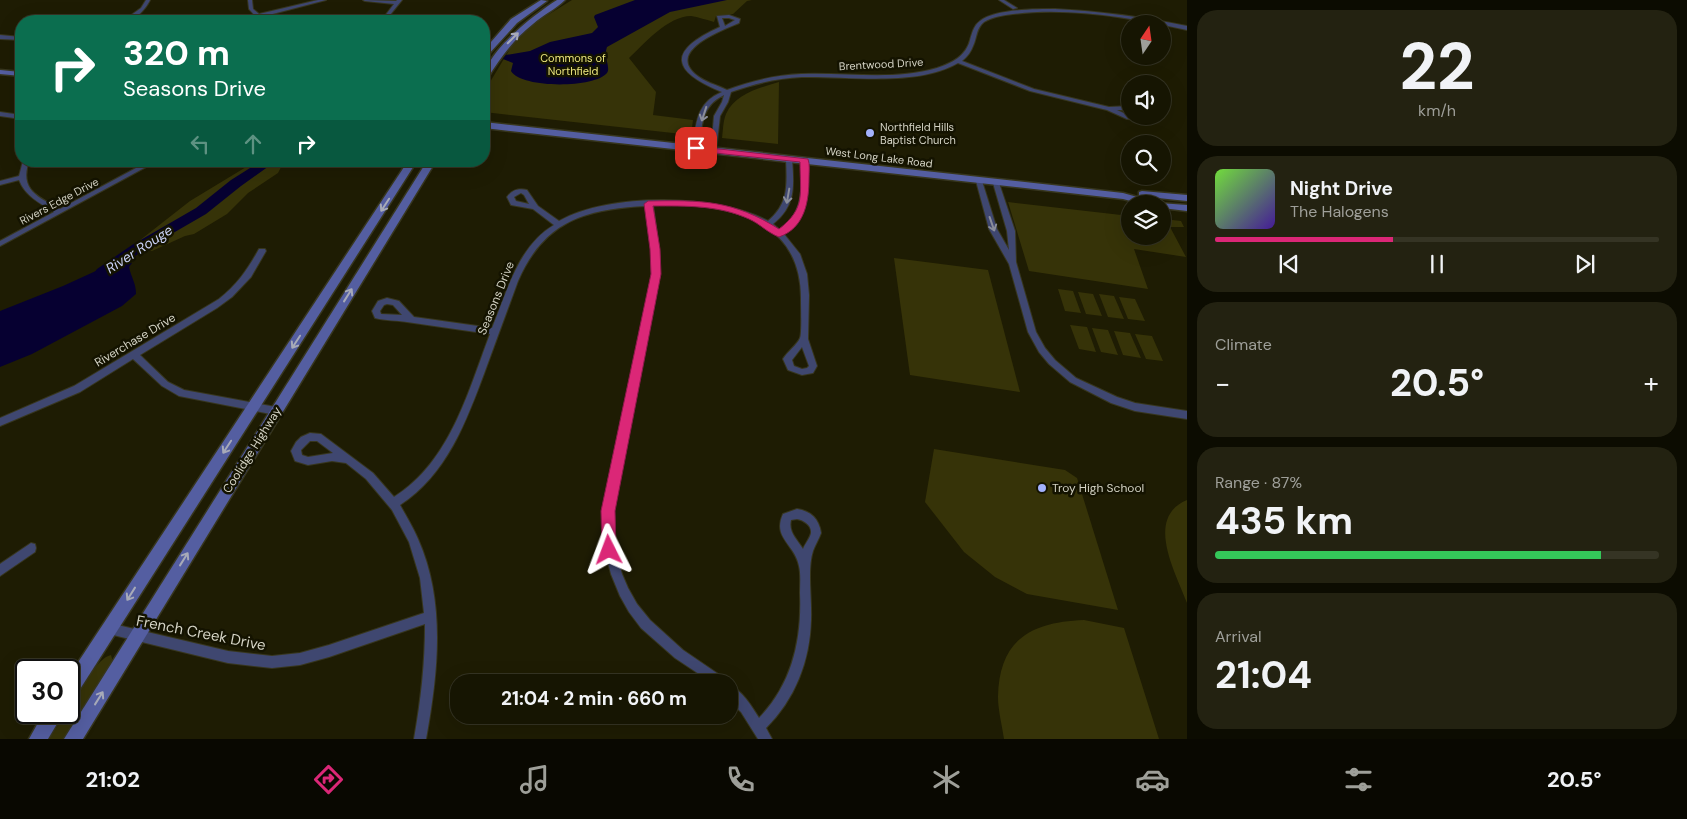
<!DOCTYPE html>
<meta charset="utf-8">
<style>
:root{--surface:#161502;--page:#232211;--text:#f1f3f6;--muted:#9e9f99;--line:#353424;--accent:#db2777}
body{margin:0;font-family:"DM Sans",sans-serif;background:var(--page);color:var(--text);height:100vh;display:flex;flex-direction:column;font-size:19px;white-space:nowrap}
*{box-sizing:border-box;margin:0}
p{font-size:16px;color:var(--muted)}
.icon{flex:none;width:28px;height:28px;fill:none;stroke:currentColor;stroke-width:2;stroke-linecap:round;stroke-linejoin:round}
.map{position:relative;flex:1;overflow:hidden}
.drawer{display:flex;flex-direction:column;gap:10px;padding:10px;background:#0c0c01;width:500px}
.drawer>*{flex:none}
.top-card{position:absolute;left:15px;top:15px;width:475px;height:152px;border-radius:20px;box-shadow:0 5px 20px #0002,0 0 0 1px var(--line);background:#0b6e4f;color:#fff;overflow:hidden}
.needle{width:32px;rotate:13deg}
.fabs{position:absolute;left:1121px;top:15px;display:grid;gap:10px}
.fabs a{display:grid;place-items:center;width:50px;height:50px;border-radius:50%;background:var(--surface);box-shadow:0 5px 20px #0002,0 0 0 1px var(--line);font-size:25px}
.speed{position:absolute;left:15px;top:659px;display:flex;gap:10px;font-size:25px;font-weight:700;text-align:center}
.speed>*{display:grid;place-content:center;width:65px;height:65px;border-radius:50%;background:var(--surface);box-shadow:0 5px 20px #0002,0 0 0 1px var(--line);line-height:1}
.speed .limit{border:2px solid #111;border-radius:8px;background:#fff;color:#111}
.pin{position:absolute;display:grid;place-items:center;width:42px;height:42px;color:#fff;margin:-21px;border-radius:10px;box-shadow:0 2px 8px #0006}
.me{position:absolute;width:55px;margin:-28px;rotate:357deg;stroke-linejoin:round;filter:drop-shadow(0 0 4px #0008)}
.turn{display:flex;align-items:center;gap:18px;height:105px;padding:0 25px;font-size:22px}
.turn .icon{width:65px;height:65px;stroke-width:2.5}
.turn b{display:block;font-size:35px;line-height:42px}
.lanes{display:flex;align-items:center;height:48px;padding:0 25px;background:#0003;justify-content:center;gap:25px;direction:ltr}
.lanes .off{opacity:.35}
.big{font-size:38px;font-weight:700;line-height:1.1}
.drawer .card{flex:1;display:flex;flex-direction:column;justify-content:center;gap:8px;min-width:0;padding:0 18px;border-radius:20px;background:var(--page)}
.drawer .dial{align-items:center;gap:0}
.dial b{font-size:65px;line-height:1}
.song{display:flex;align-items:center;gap:15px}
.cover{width:60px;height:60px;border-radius:8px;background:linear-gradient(135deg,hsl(100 70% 55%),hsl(260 70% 35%))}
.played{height:5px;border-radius:2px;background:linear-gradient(90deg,var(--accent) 40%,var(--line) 40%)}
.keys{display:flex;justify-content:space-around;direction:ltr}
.heat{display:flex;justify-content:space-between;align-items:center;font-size:28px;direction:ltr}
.charge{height:8px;border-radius:4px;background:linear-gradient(90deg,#34c759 87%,var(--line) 0)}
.trip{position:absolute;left:450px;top:674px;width:288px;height:50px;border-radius:20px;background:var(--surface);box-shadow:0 5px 20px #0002,0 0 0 1px var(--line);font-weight:700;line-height:50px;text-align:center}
.menu{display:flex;height:80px;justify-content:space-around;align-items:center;background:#090801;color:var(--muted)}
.menu .icon{width:35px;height:35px}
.menu .selected{color:var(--accent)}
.menu b{font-size:22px;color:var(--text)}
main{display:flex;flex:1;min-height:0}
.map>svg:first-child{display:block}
.green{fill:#363308}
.water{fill:#060031}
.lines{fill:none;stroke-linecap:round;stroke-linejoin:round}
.river{fill:#060031;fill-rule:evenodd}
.minor-casing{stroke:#37361e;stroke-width:2}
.secondary-casing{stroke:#37361e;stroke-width:3}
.minor{fill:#3f4770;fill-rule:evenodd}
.secondary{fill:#545ea1;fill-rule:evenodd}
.oneway{stroke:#a7aab8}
.oneway2{stroke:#8a8d9a}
.route{fill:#db2777;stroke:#8e194d}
.poi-dot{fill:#a3b2fd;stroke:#141300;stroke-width:2}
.labels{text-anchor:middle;stroke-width:5;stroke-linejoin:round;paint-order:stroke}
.far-park-label{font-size:11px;fill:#ece67d;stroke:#141300}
.far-street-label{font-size:11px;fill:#d4d3c4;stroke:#141300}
.far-poi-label{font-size:11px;fill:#d4d3c4;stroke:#141300;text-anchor:start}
.street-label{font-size:12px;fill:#d4d3c4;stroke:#141300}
.poi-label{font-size:12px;fill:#d4d3c4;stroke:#141300;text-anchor:start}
.water-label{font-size:14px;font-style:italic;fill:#cad2f6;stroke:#141300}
.near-street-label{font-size:15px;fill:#d4d3c4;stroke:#141300}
</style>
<main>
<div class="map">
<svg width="1187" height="739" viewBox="0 0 1187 739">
<rect width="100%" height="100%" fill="#1e1c03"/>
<g class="green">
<path d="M572 0H752L747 1 733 14 716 16 714 22C707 20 698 17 691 16 668 16 644 44 629 58L656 92 653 115 693 120 691 135 484 112V92L511 47 533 24Z"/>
<path d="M779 82 778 144 722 138C723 131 723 121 726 114 735 94 759 88 779 82Z"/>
<path d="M256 161H294L281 167 278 173 248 193 227 214 194 234 185 236 152 251 130 248 190 201Z"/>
<path d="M1008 202 1130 216V236H1162L1163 219 1181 221 1184 227H1170L1186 257 1134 249 1148 289 1029 271Z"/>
<path d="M894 258 988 270 1020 392 910 375Z"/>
<path d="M1058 289 1073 291 1081 313 1065 311Z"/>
<path d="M1078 292 1093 294 1102 316 1086 314Z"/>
<path d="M1099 294 1114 296 1124 319 1108 317Z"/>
<path d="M1119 297 1135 299 1145 321 1128 319Z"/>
<path d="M1070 325 1087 327 1096 352 1079 349Z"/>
<path d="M1092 328 1108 330 1118 355 1101 352Z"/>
<path d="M1114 331 1130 333 1141 358 1123 355Z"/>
<path d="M1135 334 1152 336 1163 361 1146 359Z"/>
<path d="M934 449 1065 470 1077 478 1118 610 1027 594 995 577 964 552 925 502Z"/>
<path d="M1187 500V603C1176 573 1144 518 1187 500Z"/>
<path d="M1084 620 1124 628 1159 739H1004C1002 725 998 710 998 697 999 639 1032 622 1084 620Z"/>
<path d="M111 655 113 662 64 739H49L66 713 69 712V709C77 695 96 658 111 655Z"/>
</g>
<g class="water">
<path d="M635 0H727L670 12 607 47C603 57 611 67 607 73 595 88 522 89 511 71L513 63 503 59 506 55 530 51 550 42 592 33 598 27 594 17 595 15Z"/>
<path d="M115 258 132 263 129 267C131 277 136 283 136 294L122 306 32 354 0 367V311L63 286 98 270Z"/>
</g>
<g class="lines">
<path class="river" d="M261 161H276L241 186 206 214 142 251 107 277 102 278 97 277 94 273 97 269 132 245 196 208 231 180Z"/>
<defs>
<g id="minor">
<path d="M146 0H150C145 10 135 21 123 21L141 8Z"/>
<path d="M248 0H252L253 9 259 14 318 0H326L261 17 265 21H260L249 9Z"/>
<path d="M363 0 396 1 397 0H402L385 21H381L394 4 365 1Z"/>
<path d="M999 0H1004L1017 8 1013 9Z"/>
<path d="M1055 9C1099 11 1143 17 1187 26V30C1131 18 1071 7 1013 14 1004 15 992 17 984 22 976 28 977 38 973 46 971 52 967 57 962 61L1034 89 1109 107 1130 106V110H1117L1130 116H1145L1141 120 1127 119 1107 110 1030 91 958 63C917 87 848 76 802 77 777 78 754 84 731 92L728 102 720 116 716 151 711 150 714 116 722 102 724 95C701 106 702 126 699 148L696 150 693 148C696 123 696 103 722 92 671 71 667 51 720 27L717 16 729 15 740 19 739 23C721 31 668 50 695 74 704 82 717 85 727 90 752 81 775 75 801 74 846 72 893 81 937 68 952 63 966 56 970 40 972 33 974 25 980 21 995 9 1036 9 1055 9ZM722 18H729L735 20 725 26Z"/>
<path d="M0 35 21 37V40L0 39Z"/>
<path d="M0 112 21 115V119L0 116Z"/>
<path d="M789 157 792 159C794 186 796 206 773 224L780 230C805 212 801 188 802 160L803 159H807C809 165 808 172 808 178 808 202 804 220 784 234L800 254 807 274 809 295 808 339 817 366 813 373 802 375 788 370 783 359C787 352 797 345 800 338 802 333 801 308 801 300 802 214 721 203 653 205L659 249 660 274 613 511 617 555 622 574 628 588 637 604 650 620 683 650 724 678 726 682H711L675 658 641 628 629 612 620 596 611 574 606 555 603 511 652 274 651 249 646 206C585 209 544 221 518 281 507 311 496 341 485 371 466 422 447 474 400 505 406 516 413 527 418 539 446 602 438 673 426 739H414C421 699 425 665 425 624L329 657 300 665 272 668 228 663 105 633 103 629 105 625 109 623 228 651 272 656 300 653 329 645 424 613 420 578 409 542 392 510 366 479 346 463 332 461 308 465 295 461 291 451 296 442 301 437 310 433 321 434 373 473 394 497C450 462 468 392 490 334 462 330 434 326 407 322 396 320 386 321 375 318L372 311 378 301 387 298 399 301 414 317 492 328C507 292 518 246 554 225L533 209 511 205 507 197C512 190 518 188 527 190L538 206 559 221C610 192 718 194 768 221 789 204 787 184 786 159ZM521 193 524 195 529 204 516 201 514 197ZM387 304 393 305 402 315 381 314 380 311 384 305ZM802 347 809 366 807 368 802 369 794 366 792 360ZM310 441H317L333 453 308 457 302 455 301 450Z"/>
<path d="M23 161H29C19 190 38 197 60 209L149 161H157L0 246V241L54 212C40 203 25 196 19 180L0 185V181L19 176Z"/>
<path d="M979 179 982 181 997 229 1009 250 1007 231 993 183 996 181 999 183 1015 231 1016 262 1036 332 1045 348 1055 360 1076 378 1117 397 1135 403 1187 411V419L1135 411 1111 403 1070 382 1049 364 1039 352 1028 332 1009 264 989 229 976 181Z"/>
<path d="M259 249H265L266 251 251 277 232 297 217 308 140 355 168 382 184 390 276 407 279 408 281 411 279 414 276 415 179 396 162 386 133 359 80 392 0 426V418L74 386 219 299C237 285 248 269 259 249Z"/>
<path d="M797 509C811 511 819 519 821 533 819 539 815 545 813 551 807 569 812 599 811 620 810 661 795 699 766 728L772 739H758L741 712 729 700V685C742 690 752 707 759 718 792 684 802 640 800 593 800 584 801 574 799 566 795 544 772 538 783 514ZM797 519C803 520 812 525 811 533 810 538 805 544 803 549 797 539 788 532 791 520Z"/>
<path d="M31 543 35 544 36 548 35 552 0 576V564Z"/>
</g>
<g id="secondary">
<path d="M541 0 547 1 517 23 487 56H484V50L511 19Z"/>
<path d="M557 0H565C556 9 543 15 533 24 514 39 500 58 487 79H484C484 53 536 13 557 0Z"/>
<path d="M0 70 21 72V76L0 74Z"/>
<path d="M484 122 1123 193 1159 203 1187 205V211L1162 208V204H1142L1123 199 484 128Z"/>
<path d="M408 161H417L75 697 69 700V676Z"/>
<path d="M427 161H436L83 739H64Z"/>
<path d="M1142 191 1187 195V201L1139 196V192Z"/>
<path d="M44 712H64L48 739H29Z"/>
</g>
</defs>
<use href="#minor" class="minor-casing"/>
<use href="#secondary" class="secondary-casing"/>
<use href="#minor" class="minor"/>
<use href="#secondary" class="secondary"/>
</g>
<defs><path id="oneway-shaft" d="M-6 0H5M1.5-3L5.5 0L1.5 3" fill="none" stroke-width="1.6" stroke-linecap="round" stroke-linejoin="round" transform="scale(1.25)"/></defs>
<g class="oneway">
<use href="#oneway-shaft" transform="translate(513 38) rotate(-45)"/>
<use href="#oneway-shaft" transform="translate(385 205) rotate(123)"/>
<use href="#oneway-shaft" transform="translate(348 295) rotate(-58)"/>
<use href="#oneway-shaft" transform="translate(296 342) rotate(123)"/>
<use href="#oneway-shaft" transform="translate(227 447) rotate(123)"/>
<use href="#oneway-shaft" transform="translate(184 559) rotate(-58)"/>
<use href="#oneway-shaft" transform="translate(131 594) rotate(122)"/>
<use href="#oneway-shaft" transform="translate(99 698) rotate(-58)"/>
</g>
<g class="oneway2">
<use href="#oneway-shaft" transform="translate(704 114) rotate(108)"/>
<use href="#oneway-shaft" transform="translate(788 196) rotate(100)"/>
<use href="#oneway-shaft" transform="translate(992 224) rotate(71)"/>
</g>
<path class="route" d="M693 146 808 159C810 164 809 172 809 178 809 201 805 228 779 237 768 233 760 224 749 219 718 205 687 206 653 206L660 249 661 274 615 511 616 550 614 554 609 556 604 554 602 550 601 511 651 274 650 249 644 204 648 201C701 200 733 200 779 229 806 208 800 194 800 162L696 151 693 150Z"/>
<g class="poi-dot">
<circle cx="870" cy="133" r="5"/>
<circle cx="1042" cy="488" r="5"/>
</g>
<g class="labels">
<g class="far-park-label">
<text x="573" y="62">Commons of<tspan x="573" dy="13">Northfield</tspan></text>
</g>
<g class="far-street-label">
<text transform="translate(881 64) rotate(-3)" y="4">Brentwood Drive</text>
<text transform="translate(879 157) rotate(7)" y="4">West Long Lake Road</text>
<text transform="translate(59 201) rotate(-28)" y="4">Rivers Edge Drive</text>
</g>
<g class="far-poi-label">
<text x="880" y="131">Northfield Hills<tspan x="880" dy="13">Baptist Church</tspan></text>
</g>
<g class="street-label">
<text transform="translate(496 298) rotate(-68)" y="4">Seasons Drive</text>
<text transform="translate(135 340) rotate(-31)" y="4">Riverchase Drive</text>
<text transform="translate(252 450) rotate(-58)" y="4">Coolidge Highway</text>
</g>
<g class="poi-label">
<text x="1052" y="492">Troy High School</text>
</g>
<g class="water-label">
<text transform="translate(139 249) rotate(-33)" y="5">River Rouge</text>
</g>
<g class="near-street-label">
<text transform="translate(201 633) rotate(11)" y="5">French Creek Drive</text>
</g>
</g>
</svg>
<div class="fabs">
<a><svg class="needle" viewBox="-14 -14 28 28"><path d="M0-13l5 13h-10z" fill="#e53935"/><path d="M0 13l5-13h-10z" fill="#9e9f99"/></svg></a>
<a><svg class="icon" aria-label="sound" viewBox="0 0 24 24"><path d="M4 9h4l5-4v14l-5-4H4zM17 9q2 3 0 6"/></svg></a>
<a><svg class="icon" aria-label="search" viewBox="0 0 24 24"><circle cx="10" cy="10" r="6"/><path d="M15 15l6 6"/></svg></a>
<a><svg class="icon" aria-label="layers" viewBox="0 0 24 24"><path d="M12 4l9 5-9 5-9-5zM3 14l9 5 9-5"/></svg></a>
</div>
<div class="speed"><div class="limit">30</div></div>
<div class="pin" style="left:696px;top:148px;background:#d93025"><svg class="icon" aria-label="arrive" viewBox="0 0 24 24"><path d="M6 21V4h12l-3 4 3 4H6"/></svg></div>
<svg class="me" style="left:609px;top:550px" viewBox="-20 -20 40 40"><path d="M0-17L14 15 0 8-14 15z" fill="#db2777" stroke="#fff" stroke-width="4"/></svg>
<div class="trip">21:04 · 2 min · 660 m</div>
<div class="top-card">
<div class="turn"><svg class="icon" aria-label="right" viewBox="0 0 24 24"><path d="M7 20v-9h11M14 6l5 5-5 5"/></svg><div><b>320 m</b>Seasons Drive</div></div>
<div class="lanes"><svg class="icon off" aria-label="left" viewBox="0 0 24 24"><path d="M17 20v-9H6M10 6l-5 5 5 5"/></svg><svg class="icon off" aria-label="ahead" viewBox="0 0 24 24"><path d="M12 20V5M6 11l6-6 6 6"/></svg><svg class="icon" aria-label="right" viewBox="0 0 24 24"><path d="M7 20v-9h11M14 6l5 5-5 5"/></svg></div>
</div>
</div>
<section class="drawer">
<div class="card dial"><b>22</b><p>km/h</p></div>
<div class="card">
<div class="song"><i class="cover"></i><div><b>Night Drive</b><p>The Halogens</p></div></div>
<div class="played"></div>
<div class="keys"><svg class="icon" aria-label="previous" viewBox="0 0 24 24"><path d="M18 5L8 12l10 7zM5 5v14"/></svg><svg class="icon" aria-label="pause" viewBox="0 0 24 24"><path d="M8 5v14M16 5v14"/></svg><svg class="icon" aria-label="next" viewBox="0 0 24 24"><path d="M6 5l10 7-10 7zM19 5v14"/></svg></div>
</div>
<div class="card"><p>Climate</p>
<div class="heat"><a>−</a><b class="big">20.5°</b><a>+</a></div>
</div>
<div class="card"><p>Range · 87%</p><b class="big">435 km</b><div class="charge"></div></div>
<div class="card"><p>Arrival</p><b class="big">21:04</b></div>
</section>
</main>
<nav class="menu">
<b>21:02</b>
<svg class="icon selected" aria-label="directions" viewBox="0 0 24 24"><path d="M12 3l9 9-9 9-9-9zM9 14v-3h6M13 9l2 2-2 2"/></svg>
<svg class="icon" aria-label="music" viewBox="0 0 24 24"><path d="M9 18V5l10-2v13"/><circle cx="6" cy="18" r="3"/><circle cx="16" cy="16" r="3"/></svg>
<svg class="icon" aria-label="phone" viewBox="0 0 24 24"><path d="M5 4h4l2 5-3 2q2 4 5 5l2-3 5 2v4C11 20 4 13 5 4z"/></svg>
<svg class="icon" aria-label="climate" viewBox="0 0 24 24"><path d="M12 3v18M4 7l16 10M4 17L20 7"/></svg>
<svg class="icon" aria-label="car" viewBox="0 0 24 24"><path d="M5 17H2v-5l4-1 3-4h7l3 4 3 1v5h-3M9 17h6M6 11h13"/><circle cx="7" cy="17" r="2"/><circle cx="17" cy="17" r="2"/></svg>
<svg class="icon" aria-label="filters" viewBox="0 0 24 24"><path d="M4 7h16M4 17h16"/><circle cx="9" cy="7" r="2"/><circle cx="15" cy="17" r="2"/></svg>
<b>20.5°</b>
</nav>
